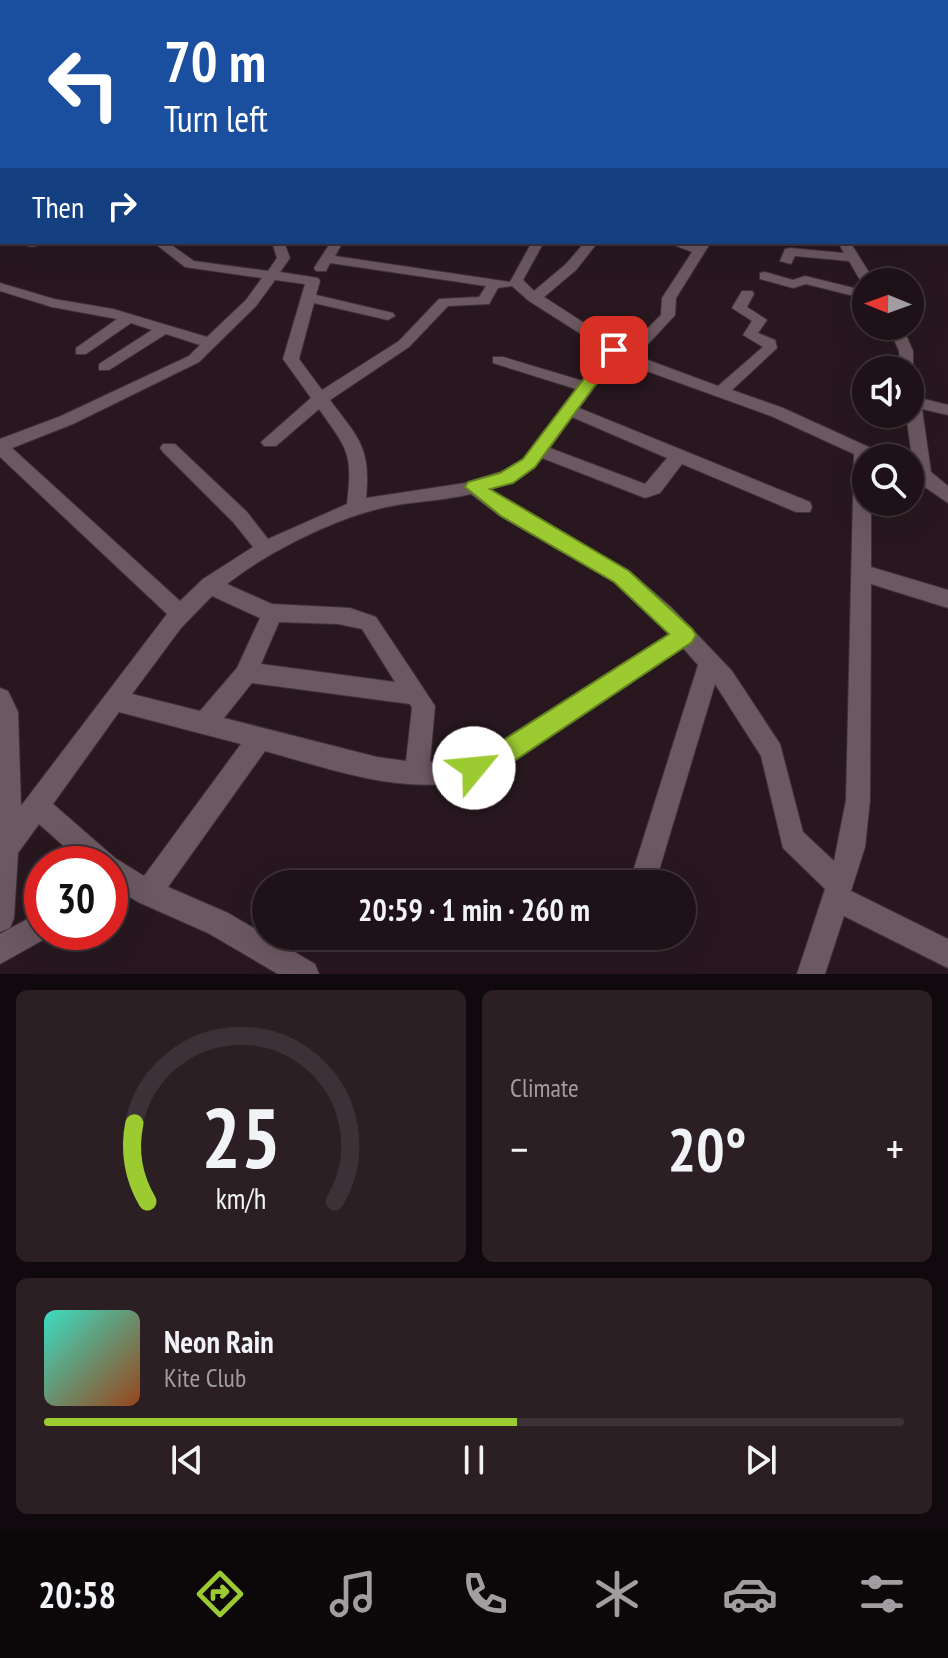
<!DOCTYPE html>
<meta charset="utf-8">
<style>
:root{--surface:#1e1117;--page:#2b1f24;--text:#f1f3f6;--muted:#a19da1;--line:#3c3136;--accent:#9cca31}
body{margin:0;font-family:"PT Sans Narrow",sans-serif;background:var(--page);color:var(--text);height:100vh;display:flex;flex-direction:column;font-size:30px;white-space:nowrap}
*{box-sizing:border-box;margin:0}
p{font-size:26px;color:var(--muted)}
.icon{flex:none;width:44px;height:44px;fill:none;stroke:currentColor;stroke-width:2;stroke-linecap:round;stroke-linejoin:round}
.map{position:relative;height:974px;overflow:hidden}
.panel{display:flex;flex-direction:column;gap:16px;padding:16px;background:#10090d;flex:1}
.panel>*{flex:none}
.banner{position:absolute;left:0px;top:0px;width:948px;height:244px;box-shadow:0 8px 32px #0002,0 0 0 2px var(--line);background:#1a4fa0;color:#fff;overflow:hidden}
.needle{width:52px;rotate:271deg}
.fabs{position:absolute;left:852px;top:268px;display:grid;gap:16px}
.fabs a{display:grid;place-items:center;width:72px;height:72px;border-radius:50%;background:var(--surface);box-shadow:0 8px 32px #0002,0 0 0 2px var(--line);font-size:40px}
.speed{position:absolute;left:24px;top:846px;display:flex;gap:16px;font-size:40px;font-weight:700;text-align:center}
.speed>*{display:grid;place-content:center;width:104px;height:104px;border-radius:50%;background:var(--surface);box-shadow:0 8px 32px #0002,0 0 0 2px var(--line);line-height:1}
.speed .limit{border:12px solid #d22;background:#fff;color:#111}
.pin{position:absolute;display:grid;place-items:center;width:68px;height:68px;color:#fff;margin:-34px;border-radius:16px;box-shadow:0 4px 12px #0006}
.me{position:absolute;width:88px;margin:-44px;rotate:62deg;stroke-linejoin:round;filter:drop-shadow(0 0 6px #0008)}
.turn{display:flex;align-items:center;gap:28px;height:168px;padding:0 32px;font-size:36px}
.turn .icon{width:104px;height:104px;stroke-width:2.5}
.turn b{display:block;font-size:56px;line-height:68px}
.then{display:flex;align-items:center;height:76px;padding:0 32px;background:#0003;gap:16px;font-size:30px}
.big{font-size:60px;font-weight:800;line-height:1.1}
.panel .tile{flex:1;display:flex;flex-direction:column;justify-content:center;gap:12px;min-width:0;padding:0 28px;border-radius:12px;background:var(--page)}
.panel .dial{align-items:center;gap:0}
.dial svg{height:208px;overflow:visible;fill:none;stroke:var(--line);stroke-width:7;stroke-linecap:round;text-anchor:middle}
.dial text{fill:var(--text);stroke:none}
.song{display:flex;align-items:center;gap:24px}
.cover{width:96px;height:96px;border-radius:12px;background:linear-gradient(135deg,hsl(170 70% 55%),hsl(20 70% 35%))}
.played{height:8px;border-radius:4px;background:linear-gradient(90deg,var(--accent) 55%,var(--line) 55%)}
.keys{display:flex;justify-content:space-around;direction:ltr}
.heat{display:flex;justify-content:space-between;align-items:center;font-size:44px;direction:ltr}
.panel .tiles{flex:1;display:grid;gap:16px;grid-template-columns:1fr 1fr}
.tile:last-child{grid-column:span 2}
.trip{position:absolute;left:252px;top:870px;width:444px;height:80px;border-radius:40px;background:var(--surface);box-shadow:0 8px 32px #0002,0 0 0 2px var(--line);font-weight:800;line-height:80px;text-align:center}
.dock{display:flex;height:128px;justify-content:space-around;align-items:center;background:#0c0709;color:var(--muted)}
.dock .icon{width:56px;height:56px}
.dock .on{color:var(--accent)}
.dock b{font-size:36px;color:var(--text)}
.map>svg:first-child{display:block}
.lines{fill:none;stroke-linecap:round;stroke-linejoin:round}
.street-casing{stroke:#3f3238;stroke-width:2}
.street{fill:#6c5861;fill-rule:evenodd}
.route{fill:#9cca31;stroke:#658320;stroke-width:2}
</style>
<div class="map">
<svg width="948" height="974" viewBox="0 0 948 974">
<rect width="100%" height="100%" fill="#28171f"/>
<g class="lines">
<defs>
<g id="street">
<path d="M238 0H248L250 2H240Z"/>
<path d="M290 0H300L288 2Z"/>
<path d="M400 0H410L407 2Z"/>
<path d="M485 0 483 2 476 1 477 0Z"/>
<path d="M519 0H525L526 2H516Z"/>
<rect x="0" y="43" width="2" height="4"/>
<path d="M2 60V66L0 67V61Z"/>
<rect x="946" y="62" width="2" height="6"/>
<path d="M2 88V94L0 95V89Z"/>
<path d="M946 91 948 92V98L946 97Z"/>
<path d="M2 104V110L0 111V105Z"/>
<path d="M0 127H2L0 134Z"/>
<path d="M946 136H948L946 144Z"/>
<rect x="0" y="145" width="2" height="6"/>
<rect x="946" y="161" width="2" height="7"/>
<rect x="0" y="189" width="2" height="7"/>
<rect x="0" y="230" width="2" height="8"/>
<path d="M21 242H43C39 248 25 248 21 242Z"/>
<path d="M153 242H167L194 261 268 271 277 258 272 242H284L290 258 280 272 318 278 320 281 316 295 393 313 395 316 388 320 314 303 299 359 322 390 399 341 439 299 479 297 486 286 330 263 326 271H316L314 268 331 242H343L335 256 510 282 532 242H544L523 280 534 291 566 264 585 242H598L576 270 544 297 626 350 661 315 662 298 692 252 666 242 697 245 699 242H711L676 298 675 315 637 356 718 386 763 347 743 335 752 321 732 308 742 291H752L754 294 747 307 767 320 758 333 775 340 777 348 732 390 783 408 884 454 887 458H866V502H871V567L948 590V608L871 584 870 800 865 847 851 891 948 939V968L844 916 825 974H797L825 889 783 848 761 756 715 684 655 884H629L698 665 683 648 499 771C420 803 342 772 265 751L168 887 228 913 315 964 319 974H278L208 933 138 902 110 885V864H84L39 824 18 853 14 918 10 928 0 932V688L8 691 18 712 21 806 167 614 0 457V439L61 416 189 356 200 345 166 334 109 370H99V364L152 330 131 323 86 354H76V348L117 319 52 307 0 291V283L54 299 113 309 207 337 246 300 262 278 185 267ZM275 280 305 284 283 359 311 398 261 442 264 446H276L319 409C348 450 353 453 347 504L268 539 247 512 175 444H163L160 448 163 452 233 522 253 547 203 579 180 601 12 448 73 424 199 362 256 306ZM512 286 529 301 606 350 583 381 503 357H493V363L576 389 523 459 503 471 465 483 366 498C371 447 359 439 330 400L409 347 448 306 489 304 498 288ZM617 357 630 365 771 416 854 454 846 800 834 861 803 832 780 744 732 671 671 607 628 570 514 506 490 489C510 483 530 475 542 458L645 498 660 493 682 464 796 512H810L812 507 810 502 579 408ZM572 417 667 458 645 484 550 448ZM471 494 500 516 614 582 670 634 484 753 460 759 430 762 435 706 376 617 350 608 272 604 227 584C265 554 326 523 374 510 406 501 439 502 471 494ZM212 596 260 618 237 668 200 711 132 694 181 628ZM279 622 338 624 362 629 395 682 261 664ZM252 683 410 704 412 708 406 761 377 757 224 718ZM119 712 241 744 144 876 115 858 53 804Z"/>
<path d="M838 242H850L875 282 863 285 849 261 795 256 791 264 780 261 785 249 790 248 844 253Z"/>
<path d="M765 272 793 280 805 276 866 291V299L806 284 793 288 760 279V273Z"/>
<path d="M888 326H902L913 351V373L910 374V370H900L899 351Z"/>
<path d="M910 378 918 383 920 398 948 405V415L922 409 931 472 948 486V503L910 477V466L913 465 906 414H910Z"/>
<path d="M42 911V932H53L52 935 0 964V934Z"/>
</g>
</defs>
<use href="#street" class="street-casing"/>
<use href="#street" class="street"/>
</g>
<path class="route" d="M614 346 621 350 535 467 513 483 490 489 629 571 692 629 696 635 692 642 499 771 474 780 466 777 462 768 466 760 483 753 669 634 614 582 501 516 465 487 468 482 500 473 523 459 608 347Z"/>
</svg>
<div class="fabs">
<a><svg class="needle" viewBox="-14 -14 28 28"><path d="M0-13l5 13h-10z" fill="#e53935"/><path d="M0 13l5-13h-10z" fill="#a19da1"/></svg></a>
<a><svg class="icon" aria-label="sound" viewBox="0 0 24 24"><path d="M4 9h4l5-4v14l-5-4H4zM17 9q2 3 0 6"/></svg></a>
<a><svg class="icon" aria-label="search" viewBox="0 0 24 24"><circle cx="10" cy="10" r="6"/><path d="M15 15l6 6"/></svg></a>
</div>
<div class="speed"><div class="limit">30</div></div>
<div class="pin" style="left:614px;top:350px;background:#d93025"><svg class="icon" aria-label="arrive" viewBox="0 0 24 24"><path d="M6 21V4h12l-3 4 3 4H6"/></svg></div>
<svg class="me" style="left:474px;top:768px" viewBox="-20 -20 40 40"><circle r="19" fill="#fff"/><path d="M0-13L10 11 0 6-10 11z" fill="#9cca31"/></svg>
<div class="trip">20:59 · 1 min · 260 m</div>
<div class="banner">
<div class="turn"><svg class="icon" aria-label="left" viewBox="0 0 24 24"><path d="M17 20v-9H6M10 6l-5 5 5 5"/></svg><div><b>70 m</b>Turn left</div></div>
<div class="then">Then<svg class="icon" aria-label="right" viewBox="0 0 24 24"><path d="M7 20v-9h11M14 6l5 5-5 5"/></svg></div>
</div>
</div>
<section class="panel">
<div class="tiles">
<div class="tile dial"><svg viewBox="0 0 100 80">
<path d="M14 69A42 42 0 1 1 86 69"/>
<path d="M14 69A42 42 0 0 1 9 39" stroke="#9cca31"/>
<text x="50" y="56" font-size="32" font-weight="700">25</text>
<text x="50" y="72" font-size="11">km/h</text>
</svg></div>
<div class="tile"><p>Climate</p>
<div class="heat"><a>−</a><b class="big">20°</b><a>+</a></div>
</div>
<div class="tile">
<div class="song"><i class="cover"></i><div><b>Neon Rain</b><p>Kite Club</p></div></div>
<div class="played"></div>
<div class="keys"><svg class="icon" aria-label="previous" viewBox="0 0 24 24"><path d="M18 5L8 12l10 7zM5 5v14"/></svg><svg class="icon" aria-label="pause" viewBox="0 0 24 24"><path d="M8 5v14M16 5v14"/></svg><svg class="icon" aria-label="next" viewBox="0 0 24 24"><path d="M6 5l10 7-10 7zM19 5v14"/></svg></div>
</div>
</div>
</section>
<nav class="dock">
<b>20:58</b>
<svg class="icon on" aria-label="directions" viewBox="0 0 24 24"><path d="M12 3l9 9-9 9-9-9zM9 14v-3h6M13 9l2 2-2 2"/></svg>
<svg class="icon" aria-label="music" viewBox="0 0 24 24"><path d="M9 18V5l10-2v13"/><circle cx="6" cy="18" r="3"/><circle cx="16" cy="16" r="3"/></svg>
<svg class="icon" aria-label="phone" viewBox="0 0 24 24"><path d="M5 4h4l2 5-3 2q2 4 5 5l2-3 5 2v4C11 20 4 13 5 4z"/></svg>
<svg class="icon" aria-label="climate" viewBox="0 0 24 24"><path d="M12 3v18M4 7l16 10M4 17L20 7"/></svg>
<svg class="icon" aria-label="car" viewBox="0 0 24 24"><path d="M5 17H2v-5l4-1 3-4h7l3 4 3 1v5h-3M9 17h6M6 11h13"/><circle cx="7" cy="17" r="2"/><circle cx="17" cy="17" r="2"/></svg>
<svg class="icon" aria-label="filters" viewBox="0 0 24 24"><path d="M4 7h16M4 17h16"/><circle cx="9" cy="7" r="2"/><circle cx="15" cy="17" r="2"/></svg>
</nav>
